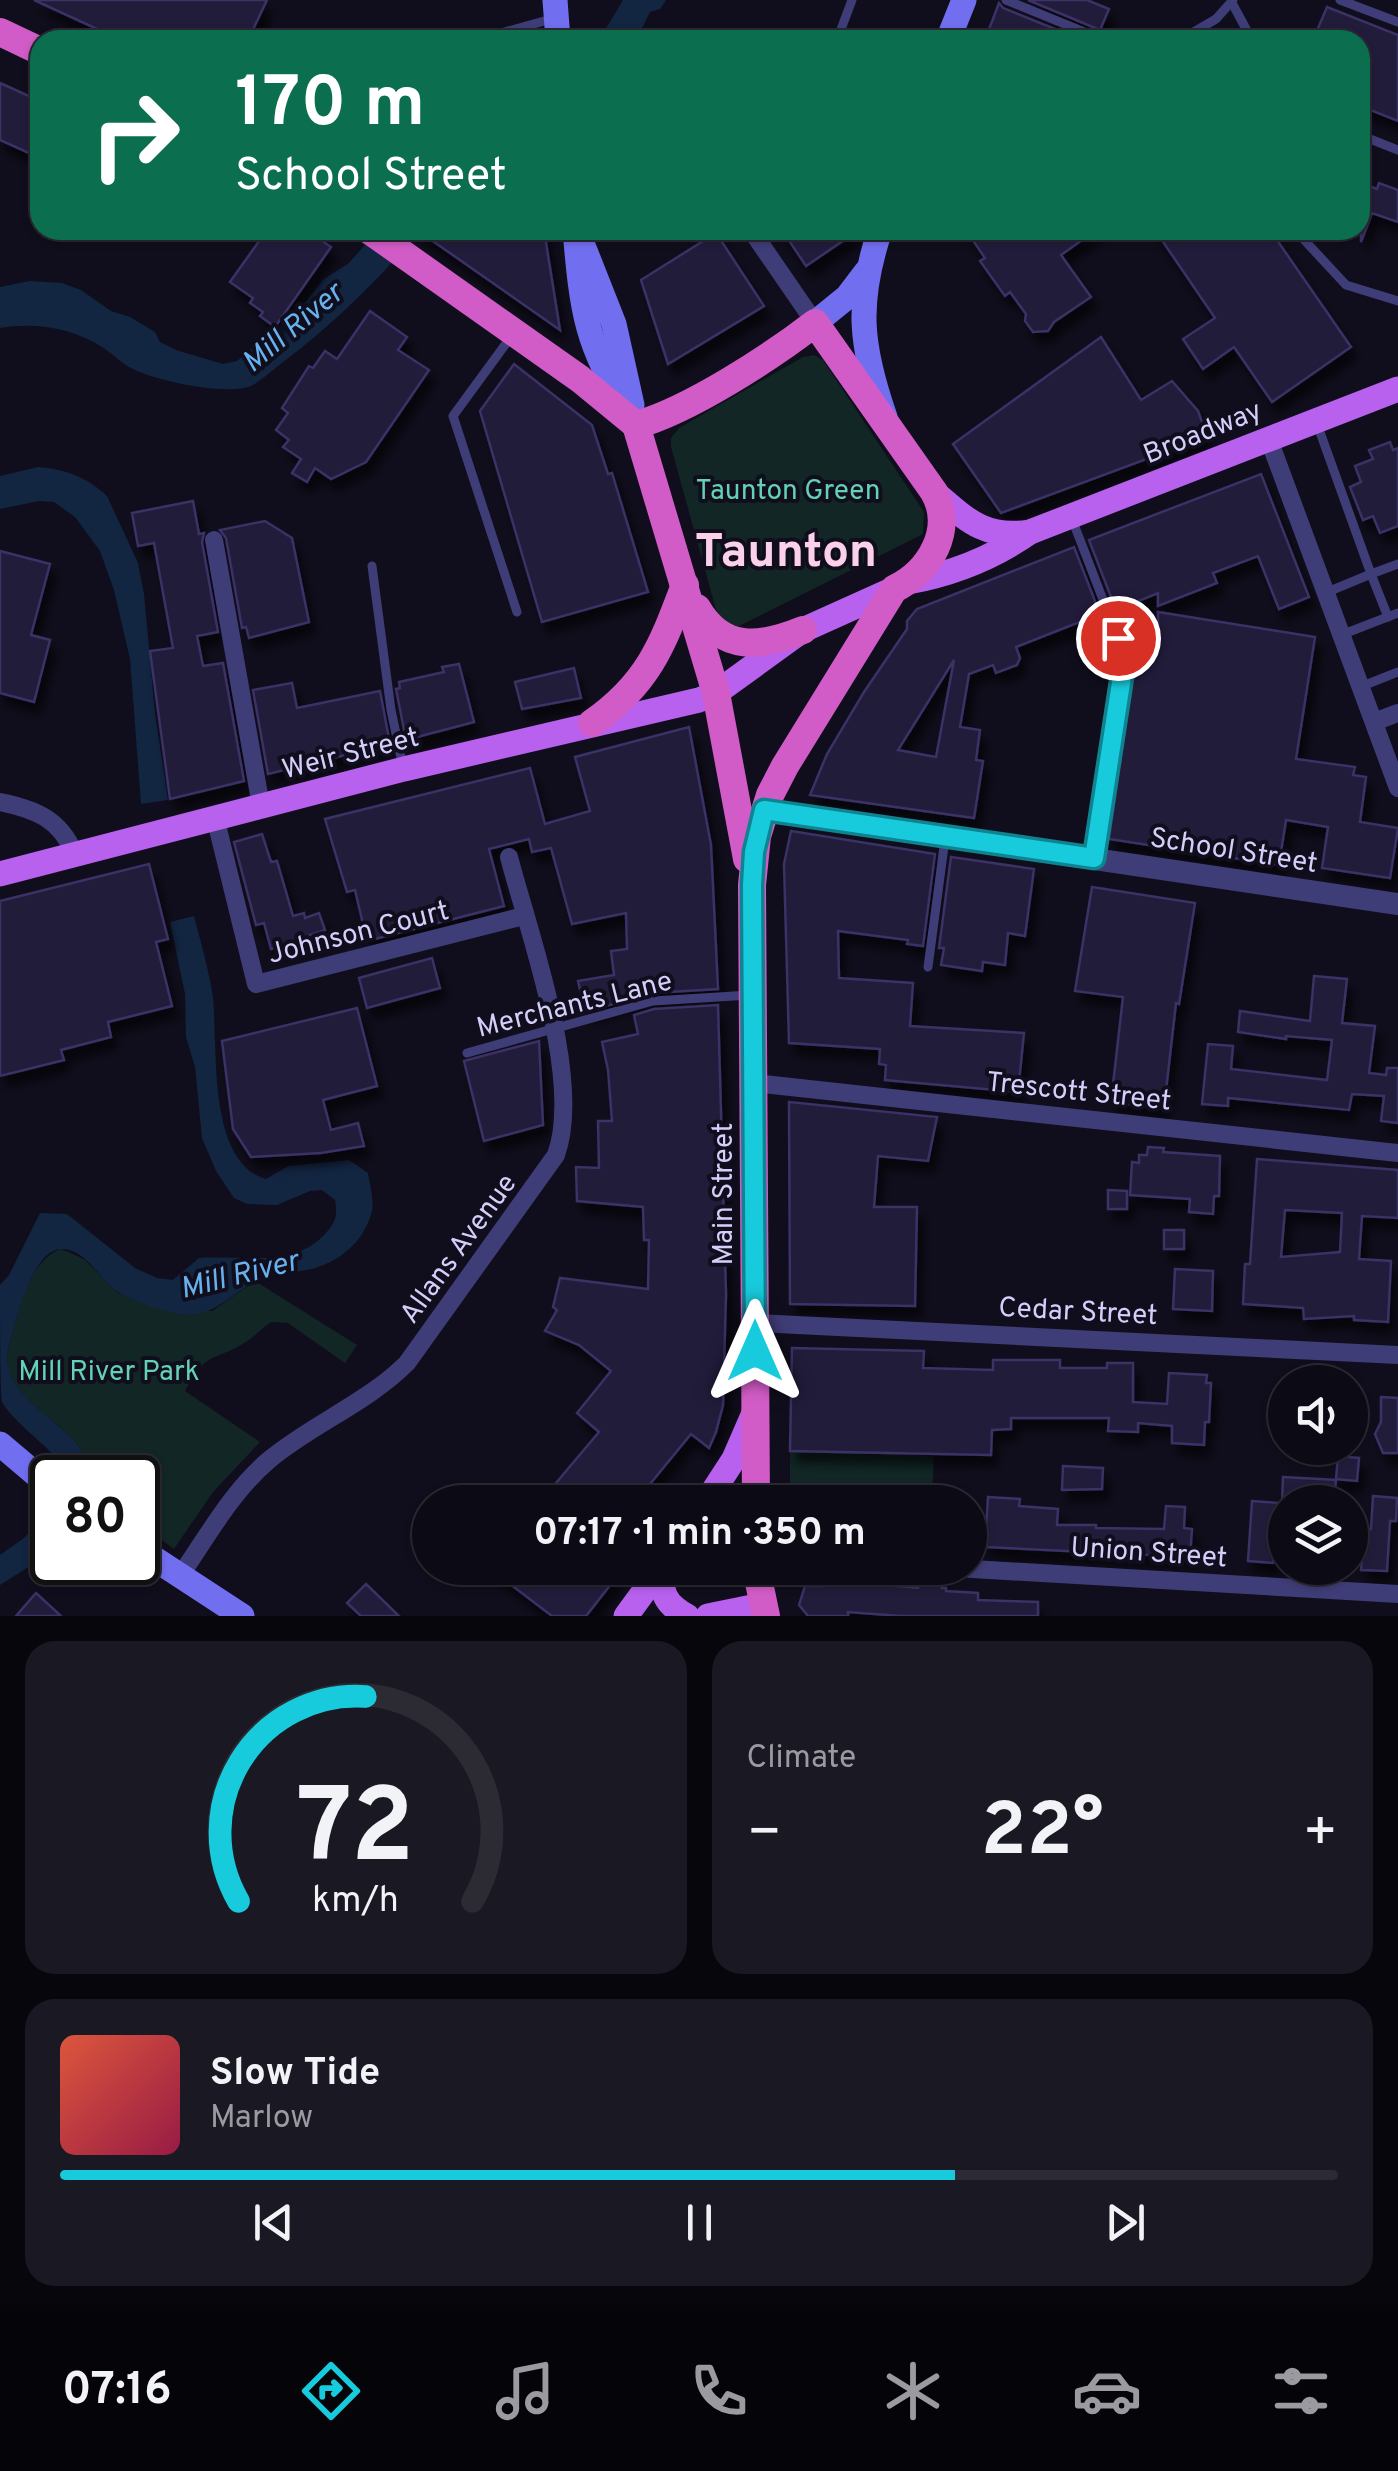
<!DOCTYPE html>
<meta charset="utf-8">
<style>
:root{--surface:#0c0a15;--page:#1a1822;--text:#f1f3f6;--muted:#9a9aa0;--line:#2c2b34;--accent:#17cbdd}
body{margin:0;font-family:Overpass,sans-serif;background:var(--page);color:var(--text);height:100vh;display:flex;flex-direction:column;font-size:38px;white-space:nowrap}
*{box-sizing:border-box;margin:0}
p{font-size:32px;color:var(--muted)}
.icon{flex:none;width:55px;height:55px;fill:none;stroke:currentColor;stroke-width:2;stroke-linecap:round;stroke-linejoin:round}
.map{position:relative;height:1616px;overflow:hidden}
.sheet{display:flex;flex-direction:column;gap:25px;padding:25px;background:#07060c;flex:1}
.sheet>*{flex:none}
.guide{position:absolute;left:30px;top:30px;width:1340px;height:210px;border-radius:30px;box-shadow:0 2px 8px #0004,0 0 0 2px var(--line);background:#0b6e4f;color:#fff;overflow:hidden}
.tools{position:absolute;left:1268px;top:1365px;display:grid;gap:20px}
.tools a{display:grid;place-items:center;width:100px;height:100px;border-radius:50%;background:var(--surface);box-shadow:0 2px 8px #0004,0 0 0 2px var(--line);font-size:50px}
.speed{position:absolute;left:30px;top:1455px;display:flex;gap:20px;font-size:50px;font-weight:700;text-align:center}
.speed>*{display:grid;place-content:center;width:130px;height:130px;border-radius:50%;background:var(--surface);box-shadow:0 2px 8px #0004,0 0 0 2px var(--line);line-height:1}
.speed .limit{border:5px solid #111;border-radius:15px;background:#fff;color:#111}
.pin{position:absolute;display:grid;place-items:center;width:85px;height:85px;color:#fff;margin:-42px;border:5px solid #fff;border-radius:50%;box-shadow:0 2px 10px #0007}
.me{position:absolute;width:110px;margin:-55px;rotate:0deg;stroke-linejoin:round;filter:drop-shadow(0 0 8px #0008)}
.turn{display:flex;align-items:center;gap:35px;height:210px;padding:0 40px;font-size:45px}
.turn .icon{width:130px;height:130px;stroke-width:2.5}
.turn b{display:block;font-size:70px;line-height:85px}
.big{font-size:75px;font-weight:700;line-height:1.1}
.sheet .card{flex:1;display:flex;flex-direction:column;justify-content:center;gap:15px;min-width:0;padding:0 35px;border-radius:30px;background:var(--page)}
.sheet .dial{align-items:center;gap:0}
.dial svg{height:260px;overflow:visible;fill:none;stroke:var(--line);stroke-width:7;stroke-linecap:round;text-anchor:middle}
.dial text{fill:var(--text);stroke:none}
.song{display:flex;align-items:center;gap:30px}
.cover{width:120px;height:120px;border-radius:15px;background:linear-gradient(135deg,hsl(10 70% 55%),hsl(340 70% 35%))}
.played{height:10px;border-radius:5px;background:linear-gradient(90deg,var(--accent) 70%,var(--line) 70%)}
.keys{display:flex;justify-content:space-around;direction:ltr}
.heat{display:flex;justify-content:space-between;align-items:center;font-size:55px;direction:ltr}
.sheet .tiles{flex:1;display:grid;gap:25px;grid-template-columns:1fr 1fr}
.card:last-child{grid-column:span 2}
.trip{position:absolute;left:412px;top:1485px;width:575px;height:100px;border-radius:50px;background:var(--surface);box-shadow:0 2px 8px #0004,0 0 0 2px var(--line);font-weight:700;line-height:100px;text-align:center}
.tab-bar{display:flex;height:160px;justify-content:space-around;align-items:center;background:#050408;color:var(--muted)}
.tab-bar .icon{width:70px;height:70px}
.tab-bar .current{color:var(--accent)}
.tab-bar b{font-size:45px;color:var(--text)}
.map>svg:first-child{display:block}
.green{fill:#112625}
.water{fill:#122541}
.building{fill:#221c3b;stroke:#3a3065;stroke-width:2.5;fill-rule:evenodd;filter:url(#shadow)}
.lines{fill:none;stroke-linecap:round;stroke-linejoin:round}
.service{stroke:#3f3d77;stroke-width:9}
.minor{stroke:#3f3d77;stroke-width:18}
.tertiary{stroke:#3f3d77;stroke-width:22}
.secondary{stroke:#716ff0;stroke-width:25}
.primary{stroke:#b861ee;stroke-width:25}
.trunk{stroke:#d25cc7;stroke-width:28}
.route-casing{stroke:#0f8490;stroke-width:25}
.route{stroke:#17cbdd;stroke-width:18}
.labels{text-anchor:middle;stroke-width:8;stroke-linejoin:round;paint-order:stroke}
.street-label{font-size:28px;fill:#d3cefa;stroke:#100e1c}
.park-label{font-size:28px;fill:#63d1b5;stroke:#100e1c}
.water-label{font-size:30px;font-style:italic;fill:#67b1ef;stroke:#100e1c}
.town-label{font-size:48px;font-weight:bold;fill:#fad0eb;stroke:#100e1c}
</style>
<div class="map">
<svg width="1398" height="1616" viewBox="0 0 1398 1616">
<defs>
<filter id="shadow"><feDropShadow dx="6" dy="11" stdDeviation="5" flood-color="#0009"/></filter>
</defs>
<rect width="100%" height="100%" fill="#100e1c"/>
<g class="green">
<path d="M814 355 823 360 924 512 923 534 735 628 720 624 671 447V438L679 428 803 357Z"/>
<path d="M61 1249 84 1259 118 1293 153 1306 212 1311 255 1281 357 1345 345 1363 288 1323 271 1322C262 1328 255 1336 246 1342 212 1363 208 1349 185 1391L260 1442 213 1492 174 1549 138 1523V1478L91 1477C87 1423 7 1411 7 1355 16 1321 26 1261 61 1249Z"/>
<path d="M790 1451 934 1454 932 1501 790 1495Z"/>
</g>
<g class="water">
<path d="M623 0H666L660 9 650 12 636 40H599Z"/>
<path d="M378 230H421C380 278 334 324 283 362 274 369 263 379 253 385 229 397 157 381 133 369 122 364 113 354 102 347 73 328 35 322 0 328V287L30 281 62 283 81 290 111 311 130 317 155 332 160 342 176 350 223 364 237 361 303 305 324 279 349 263Z"/>
<path d="M38 467C65 469 87 477 107 496L138 563 144 594 155 713 168 800 141 804 130 659 114 590 100 551 75 517 54 502 39 501 0 509V476Z"/>
<path d="M194 916C201 943 209 970 213 998 218 1048 207 1162 266 1179L288 1166 349 1160 368 1173C370 1185 374 1200 372 1211 364 1243 337 1264 307 1270 290 1273 269 1273 254 1282 229 1296 211 1319 179 1314 160 1311 138 1302 121 1294 101 1284 87 1247 60 1249 30 1252 14 1329 7 1354 7 1411 87 1423 91 1477H69C64 1456 16 1427 2 1402 0 1388 0 1306 0 1285L9 1275 40 1213 67 1214 135 1268 157 1278 173 1280 199 1258C240 1255 292 1268 323 1236 335 1224 338 1217 335 1200L322 1190 310 1191 277 1205 247 1204 234 1198 216 1171 202 1138 195 1067 186 1037 185 994 170 922Z"/>
<path d="M52 1508V1552L0 1585V1555L24 1538Z"/>
</g>
<g class="building">
<path d="M34 0H267L248 40H121Z"/>
<path d="M1028 0H1087L1109 9 1100 30Z"/>
<path d="M999 3 1003 8 1082 40H985Z"/>
<path d="M1327 7 1398 35V121L1360 106V40H1313Z"/>
<path d="M0 83 40 101V158L0 140Z"/>
<path d="M1360 183 1377 189 1379 183 1398 190V222L1372 213 1361 242Z"/>
<path d="M267 230H306L331 247 275 327 260 316 263 312 250 303 253 298 230 282Z"/>
<path d="M417 230H457L467 238 473 230H544L560 330Z"/>
<path d="M782 230H859L806 266Z"/>
<path d="M966 230H1096L1061 255 1091 297 1054 322 1048 331 1033 332 1025 321 1026 314 1010 292 1005 296 980 261 985 258Z"/>
<path d="M1155 230H1270L1351 347 1272 402 1234 347 1203 369 1183 339 1215 318Z"/>
<path d="M716 233 764 306 668 364 641 280Z"/>
<path d="M370 311 407 337 398 350 429 370 366 462 331 479 315 468 307 482 292 473 301 459 283 447 289 440 276 430 288 413 282 408 309 366 313 368 325 351 337 359Z"/>
<path d="M1101 337 1141 400 1172 381 1198 411 1207 436 1186 445 1183 450 1176 448 1001 513 953 444Z"/>
<path d="M514 364 592 425 608 474 612 473 648 592 542 622 480 411Z"/>
<path d="M1390 442 1393 450 1398 448V526L1380 533 1373 516 1363 520 1350 487 1361 482 1355 466 1373 459 1369 450Z"/>
<path d="M1261 474 1309 597 1279 609 1258 556 1213 573 1217 583 1158 606V593L1116 610 1089 540Z"/>
<path d="M193 501 199 534 204 533 202 542 218 632 197 636 203 666 223 663 244 781 170 799 150 651 173 648 154 543 138 546 132 513Z"/>
<path d="M265 521 292 538 309 622 249 638 246 627 242 628 226 538 220 530Z"/>
<path d="M1074 547 1100 614 1016 647 1020 658 1017 665 996 673 993 665 969 674 960 727 980 730 976 760 983 761 974 818 810 795 827 754 864 692 907 629V621L917 609ZM954 660 936 757 898 750Z"/>
<path d="M0 551 50 564 31 635 50 640 34 702 0 693Z"/>
<path d="M1158 612 1315 637 1296 759 1355 767 1353 775 1366 777 1360 822 1398 828 1390 878 1322 868 1328 827 1286 820 1279 865 1109 839 1138 639 1158 642Z"/>
<path d="M459 664 474 722 406 740 396 689 400 688 399 682 444 672 442 667Z"/>
<path d="M574 668 581 698 522 709 515 682Z"/>
<path d="M292 683 297 708 380 691 390 744 268 774 253 690Z"/>
<path d="M689 727 711 845 718 989 652 993 585 1012 578 981 614 975 611 951 627 949 626 913 572 924 551 848 532 852 529 839 489 849 504 906 367 941 355 890 347 892 325 819 530 768 545 824 590 811 575 757Z"/>
<path d="M791 831 935 854 923 946 907 944 908 940 838 931 839 978 913 983 910 1026 1024 1033 1018 1092 885 1080 886 1065 879 1064 880 1049 789 1043 784 864Z"/>
<path d="M262 834 271 862 277 861 293 916 304 913 305 918 319 913 325 930 310 935 311 938 271 949 264 923 256 925 234 842Z"/>
<path d="M951 857 1034 869 1025 936 1008 933 1005 965 983 962 982 971 941 965 944 948H939Z"/>
<path d="M149 864 168 939 156 942 172 1006 108 1022 111 1037 61 1050 64 1060 0 1076V901Z"/>
<path d="M1092 887 1195 903 1179 1004 1176 1003 1164 1108 1111 1102 1123 997 1075 991Z"/>
<path d="M432 958 440 988 367 1008 359 978Z"/>
<path d="M1314 976 1347 979 1342 1023 1375 1026 1369 1073 1386 1075 1387 1068H1398V1123L1381 1121 1384 1096 1352 1094 1349 1110 1228 1098V1106L1202 1104 1208 1044 1233 1046 1231 1069 1327 1080 1332 1040 1286 1036V1039L1238 1032 1240 1011 1310 1021Z"/>
<path d="M718 1005 726 1294 723 1405 716 1432 709 1448 691 1434 650 1484 673 1502H540L599 1432 577 1413 611 1371 579 1345 545 1331 557 1310 553 1307 560 1278 648 1289 649 1240H644L643 1207 577 1201 576 1167 599 1168 598 1121H612L608 1070 602 1042 638 1034 634 1015 654 1009Z"/>
<path d="M357 1008 377 1086 323 1100 331 1130 358 1123 364 1146 321 1153 251 1157 233 1129 222 1041Z"/>
<path d="M539 1041 543 1125 484 1141 464 1061Z"/>
<path d="M789 1102 937 1117 928 1161 878 1156 874 1207H917L915 1306 790 1304Z"/>
<path d="M1148 1147 1164 1148 1163 1152 1220 1156 1219 1196H1214L1213 1214 1189 1212 1190 1199 1130 1195 1132 1162 1139 1163V1155H1147Z"/>
<path d="M1257 1159 1398 1170V1218L1362 1216 1359 1259 1391 1261 1388 1322 1354 1320V1316L1304 1319 1303 1308 1243 1304 1245 1264H1250ZM1285 1210 1342 1213 1340 1252 1281 1257Z"/>
<path d="M1108 1190 1127 1191V1209H1108Z"/>
<rect x="1164" y="1230" width="20" height="19"/>
<path d="M1175 1269 1213 1271 1212 1311 1173 1309Z"/>
<path d="M792 1348 924 1351 923 1368 993 1370V1360H1060V1368H1107V1363H1133V1402L1167 1404 1169 1373 1207 1375 1206 1383H1211L1209 1422H1205L1204 1445 1172 1443V1426L1138 1423V1432L1108 1431 1109 1418H1011V1429L992 1430 991 1455 790 1451Z"/>
<path d="M1381 1397 1398 1398V1453H1383L1375 1434 1381 1422Z"/>
<path d="M1338 1456 1359 1458 1357 1481 1336 1479Z"/>
<path d="M1063 1466 1103 1468 1102 1489 1062 1490Z"/>
<path d="M1283 1477 1336 1480 1334 1502H1282Z"/>
<path d="M1373 1496 1397 1498 1396 1521H1390L1387 1571 1361 1570 1364 1528 1371 1529Z"/>
<path d="M988 1497 1020 1499 1019 1506 1058 1509 1057 1525H1096V1528L1164 1529 1166 1506 1185 1507 1184 1528 1192 1529 1190 1557 985 1547Z"/>
<path d="M1252 1501 1278 1503 1273 1563 1248 1561Z"/>
<path d="M489 1568H600L615 1579 586 1616H552Z"/>
<path d="M863 1578 886 1580V1585L918 1588 919 1580 942 1581V1588H946V1591L978 1593V1600L1038 1602V1616H901L848 1612V1616H808L799 1605 805 1586H823V1579L863 1582Z"/>
<path d="M366 1584 399 1616H361L347 1603Z"/>
<path d="M36 1593 61 1616H16Z"/>
</g>
<g class="lines">
<g class="service">
<path d="M1006 0 1104 40"/>
<path d="M1340 0 1398 22"/>
<path d="M1232 3 1252 40"/>
<path d="M476 40 555 18"/>
<path d="M837 40 852 0"/>
<path d="M1180 40 1216 19 1233 0"/>
<path d="M1360 135 1398 150"/>
<path d="M1295 230 1346 285 1398 301"/>
<path d="M513 334 453 416 517 612"/>
<path d="M1316 421 1371 574 1398 564"/>
<path d="M1072 519 1125 657 1094 856"/>
<path d="M372 566 391 710 403 767"/>
<path d="M1325 593 1371 574 1388 617"/>
<path d="M1341 635 1398 613"/>
<path d="M1360 687 1398 672"/>
<path d="M928 967 945 839"/>
<path d="M467 1053 653 1001 750 995"/>
</g>
<g class="minor">
<path d="M751 230 815 323"/>
<path d="M1268 437 1398 788"/>
<path d="M214 540 261 806"/>
<path d="M1374 722 1398 713"/>
<path d="M0 802C35 809 60 819 74 853"/>
<path d="M215 817 256 984 524 916"/>
<path d="M754 1083 1398 1153"/>
<path d="M755 1323 1398 1355"/>
<path d="M956 1568 1398 1594"/>
<path d="M180 1576C207 1537 232 1491 269 1460 312 1424 367 1403 407 1363L556 1155C583 1080 529 934 509 857"/>
</g>
<path class="tertiary" d="M764 810 1398 904"/>
<g class="secondary">
<path d="M555 0 558 40"/>
<path d="M948 40 964 0"/>
<path d="M575 230C582 312 586 346 631 416"/>
<path d="M880 230C856 303 860 345 885 417"/>
<path d="M582 243 614 324 632 405"/>
<path d="M815 323 847 297 866 272"/>
<path d="M0 1444 52 1488"/>
<path d="M138 1548 242 1616"/>
</g>
<g class="primary">
<path d="M934 492C967 520 984 539 1030 532"/>
<path d="M908 582C952 574 993 558 1030 532L1398 389"/>
<path d="M0 874 404 769 699 700 716 693 803 630 894 589"/>
<path d="M706 1502 734 1459 754 1413"/>
<path d="M665 1568C658 1591 666 1605 687 1616"/>
<path d="M626 1616 661 1568"/>
<path d="M708 1616 762 1605"/>
</g>
<g class="trunk">
<path d="M0 32 40 51"/>
<path d="M369 230 580 379 636 425"/>
<path d="M636 425C688 411 771 357 815 323L934 492C955 529 930 572 894 589L785 766 770 795 757 836 752 885 756 1502"/>
<path d="M636 425 716 693 747 859"/>
<path d="M697 608C723 653 761 647 803 630"/>
<path d="M592 723C648 684 662 646 685 585"/>
<path d="M756 1568 766 1616"/>
</g>
</g>
<g class="lines">
<defs>
<path id="route" d="M755 1351 752 885 754 852 764 810 1094 858 1125 657 1118 638"/>
</defs>
<use href="#route" class="route-casing"/>
<use href="#route" class="route"/>
</g>
<g class="labels">
<g class="street-label">
<text transform="translate(1202 431) rotate(-22)" y="10">Broadway</text>
<text transform="translate(350 752) rotate(-14)" y="10">Weir Street</text>
<text transform="translate(1234 849) rotate(9)" y="10">School Street</text>
<text transform="translate(358 931) rotate(-14)" y="10">Johnson Court</text>
<text transform="translate(574 1003) rotate(-14)" y="10">Merchants Lane</text>
<text transform="translate(1079 1090) rotate(6)" y="10">Trescott Street</text>
<text transform="translate(722 1194) rotate(-90)" y="10">Main Street</text>
<text transform="translate(457 1248) rotate(-54)" y="10">Allans Avenue</text>
<text transform="translate(1078 1310) rotate(3)" y="10">Cedar Street</text>
<text transform="translate(1149 1551) rotate(4)" y="10">Union Street</text>
</g>
<g class="park-label">
<text x="788" y="499">Taunton Green</text>
<text x="109" y="1380">Mill River Park</text>
</g>
<g class="water-label">
<text transform="translate(292 327) rotate(-40)" y="10">Mill River</text>
<text transform="translate(239 1274) rotate(-14)" y="10">Mill River</text>
</g>
<g class="town-label">
<text x="786" y="566">Taunton</text>
</g>
</g>
</svg>
<div class="tools">
<a><svg class="icon" aria-label="sound" viewBox="0 0 24 24"><path d="M4 9h4l5-4v14l-5-4H4zM17 9q2 3 0 6"/></svg></a>
<a><svg class="icon" aria-label="layers" viewBox="0 0 24 24"><path d="M12 4l9 5-9 5-9-5zM3 14l9 5 9-5"/></svg></a>
</div>
<div class="speed"><div class="limit">80</div></div>
<div class="pin" style="left:1118px;top:638px;background:#d93025"><svg class="icon" aria-label="arrive" viewBox="0 0 24 24"><path d="M6 21V4h12l-3 4 3 4H6"/></svg></div>
<svg class="me" style="left:755px;top:1351px" viewBox="-20 -20 40 40"><path d="M0-17L14 15 0 8-14 15z" fill="#17cbdd" stroke="#fff" stroke-width="4"/></svg>
<div class="trip">07:17 · 1 min · 350 m</div>
<div class="guide">
<div class="turn"><svg class="icon" aria-label="right" viewBox="0 0 24 24"><path d="M7 20v-9h11M14 6l5 5-5 5"/></svg><div><b>170 m</b>School Street</div></div>
</div>
</div>
<section class="sheet">
<div class="tiles">
<div class="card dial"><svg viewBox="0 0 100 80">
<path d="M14 69A42 42 0 1 1 86 69"/>
<path d="M14 69A42 42 0 0 1 53 6" stroke="#17cbdd"/>
<text x="50" y="56" font-size="32" font-weight="700">72</text>
<text x="50" y="72" font-size="11">km/h</text>
</svg></div>
<div class="card"><p>Climate</p>
<div class="heat"><a>−</a><b class="big">22°</b><a>+</a></div>
</div>
<div class="card">
<div class="song"><i class="cover"></i><div><b>Slow Tide</b><p>Marlow</p></div></div>
<div class="played"></div>
<div class="keys"><svg class="icon" aria-label="previous" viewBox="0 0 24 24"><path d="M18 5L8 12l10 7zM5 5v14"/></svg><svg class="icon" aria-label="pause" viewBox="0 0 24 24"><path d="M8 5v14M16 5v14"/></svg><svg class="icon" aria-label="next" viewBox="0 0 24 24"><path d="M6 5l10 7-10 7zM19 5v14"/></svg></div>
</div>
</div>
</section>
<nav class="tab-bar">
<b>07:16</b>
<svg class="icon current" aria-label="directions" viewBox="0 0 24 24"><path d="M12 3l9 9-9 9-9-9zM9 14v-3h6M13 9l2 2-2 2"/></svg>
<svg class="icon" aria-label="music" viewBox="0 0 24 24"><path d="M9 18V5l10-2v13"/><circle cx="6" cy="18" r="3"/><circle cx="16" cy="16" r="3"/></svg>
<svg class="icon" aria-label="phone" viewBox="0 0 24 24"><path d="M5 4h4l2 5-3 2q2 4 5 5l2-3 5 2v4C11 20 4 13 5 4z"/></svg>
<svg class="icon" aria-label="climate" viewBox="0 0 24 24"><path d="M12 3v18M4 7l16 10M4 17L20 7"/></svg>
<svg class="icon" aria-label="car" viewBox="0 0 24 24"><path d="M5 17H2v-5l4-1 3-4h7l3 4 3 1v5h-3M9 17h6M6 11h13"/><circle cx="7" cy="17" r="2"/><circle cx="17" cy="17" r="2"/></svg>
<svg class="icon" aria-label="filters" viewBox="0 0 24 24"><path d="M4 7h16M4 17h16"/><circle cx="9" cy="7" r="2"/><circle cx="15" cy="17" r="2"/></svg>
</nav>
